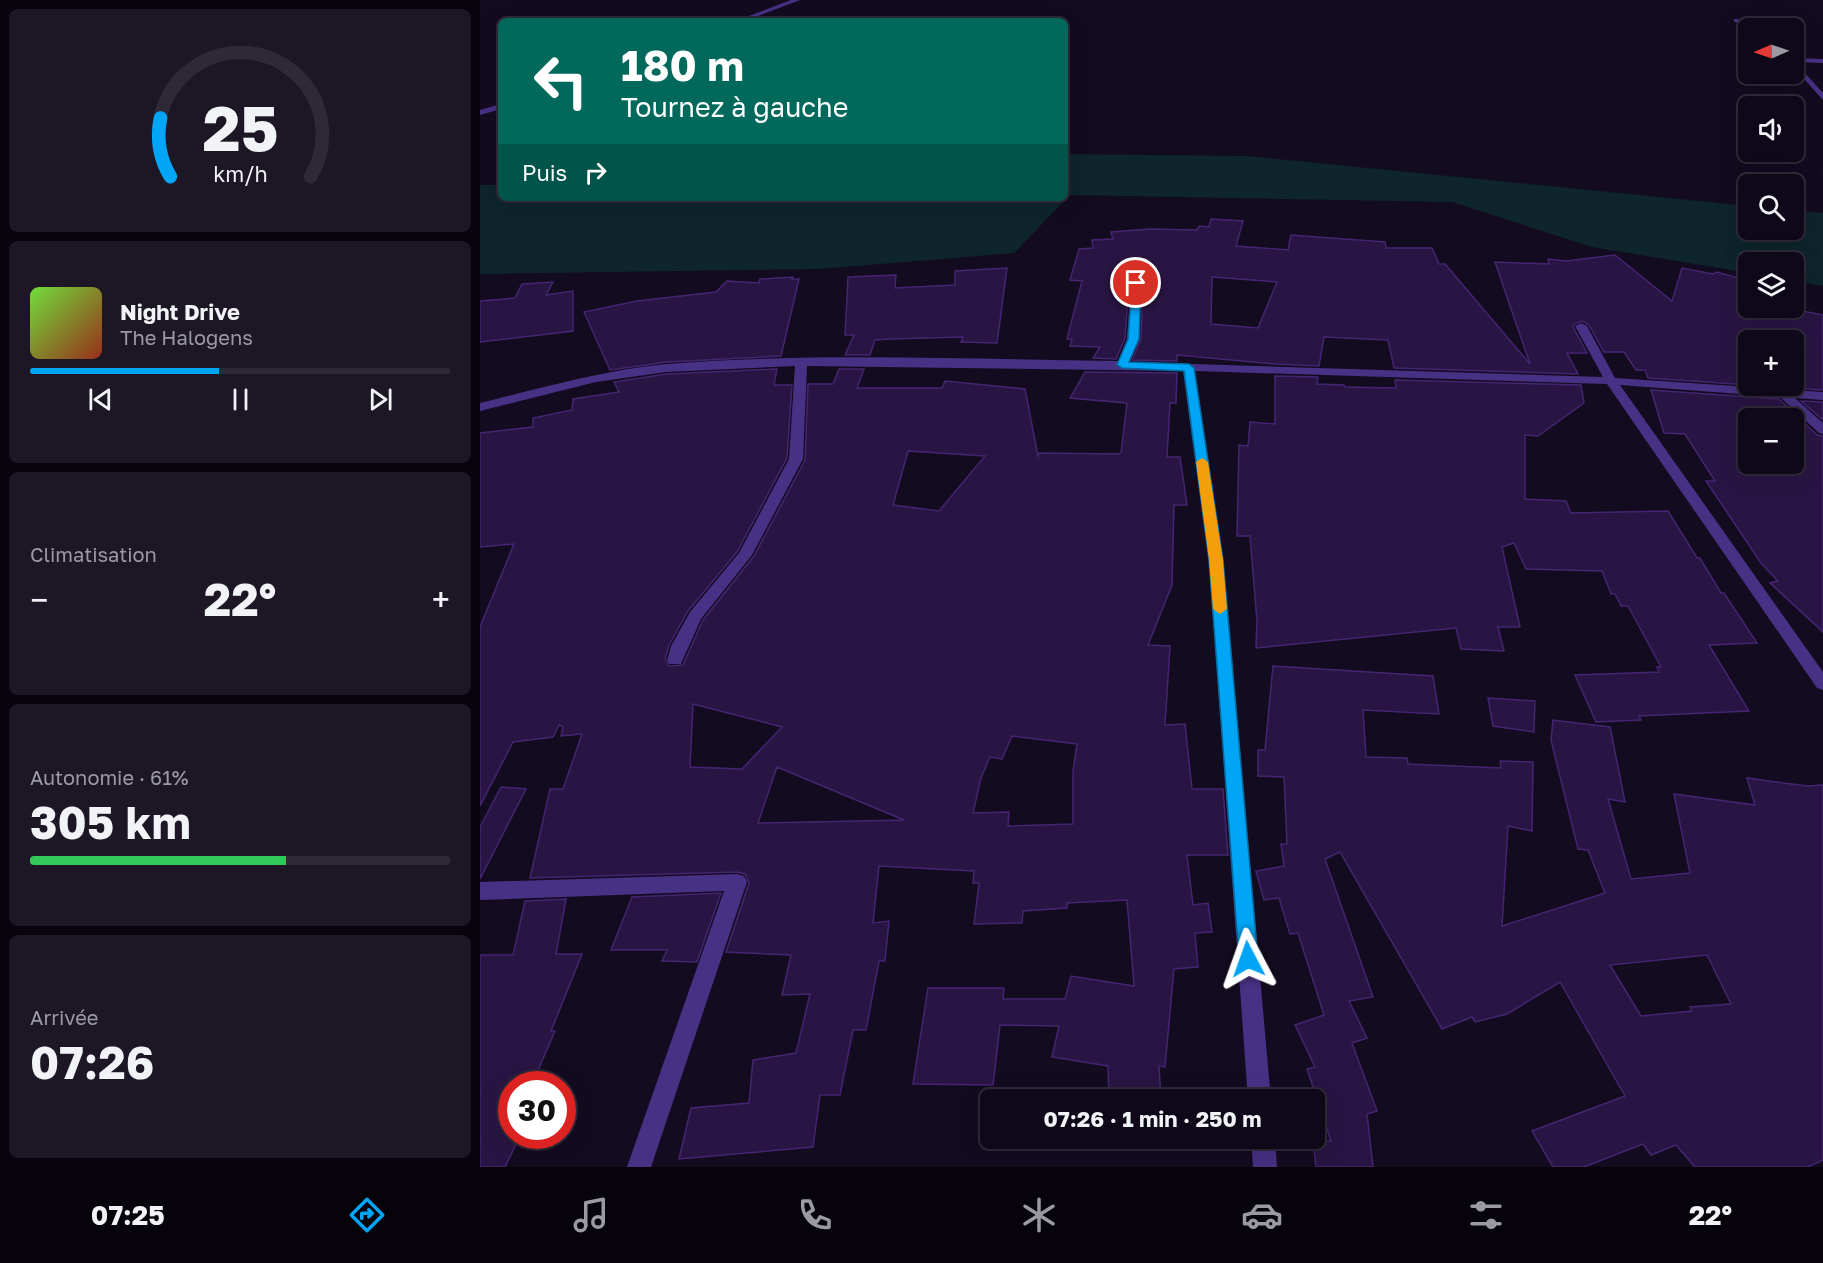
<!DOCTYPE html>
<html lang="fr">
<meta charset="utf-8">
<style>
:root{--surface:#0e0818;--page:#1c1625;--text:#f1f3f6;--muted:#9b9aa2;--line:#2e2937;--accent:#00a5f5}
body{margin:0;font-family:"Golos Text",sans-serif;background:var(--page);color:var(--text);height:100vh;display:flex;flex-direction:column;font-size:22px;white-space:nowrap}
*{box-sizing:border-box;margin:0}
p{font-size:20px;color:var(--muted)}
.icon{flex:none;width:33px;height:33px;fill:none;stroke:currentColor;stroke-width:2;stroke-linecap:round;stroke-linejoin:round}
.map{position:relative;flex:1;overflow:hidden}
.drawer{display:flex;flex-direction:column;gap:9px;padding:9px;background:#08040d;width:480px}
.drawer>*{flex:none}
.top-card{position:absolute;left:18px;top:18px;width:570px;height:183px;border-radius:9px;box-shadow:0 6px 24px #0002,0 0 0 2px var(--line);background:#00695c;color:#fff;overflow:hidden}
.needle{width:39px;rotate:268deg}
.fabs{position:absolute;left:1258px;top:18px;display:grid;gap:12px}
.fabs a{display:grid;place-items:center;width:66px;height:66px;border-radius:9px;background:var(--surface);box-shadow:0 6px 24px #0002,0 0 0 2px var(--line);font-size:30px}
.speed{position:absolute;left:18px;top:1071px;display:flex;gap:12px;font-size:30px;font-weight:700;text-align:center}
.speed>*{display:grid;place-content:center;width:78px;height:78px;border-radius:50%;background:var(--surface);box-shadow:0 6px 24px #0002,0 0 0 2px var(--line);line-height:1}
.speed .limit{border:9px solid #d22;background:#fff;color:#111}
.pin{position:absolute;display:grid;place-items:center;width:51px;height:51px;color:#fff;margin:-26px;border:3px solid #fff;border-radius:50%;box-shadow:0 2px 6px #0007}
.me{position:absolute;width:66px;margin:-33px;rotate:356deg;stroke-linejoin:round;filter:drop-shadow(0 0 4px #0008)}
.turn{display:flex;align-items:center;gap:21px;height:126px;padding:0 24px;font-size:27px}
.turn .icon{width:78px;height:78px;stroke-width:2.5}
.turn b{display:block;font-size:42px;line-height:51px}
.then{display:flex;align-items:center;height:57px;padding:0 24px;background:#0003;gap:12px;font-size:22px}
.big{font-size:45px;font-weight:700;line-height:1.1}
.drawer .card{flex:1;display:flex;flex-direction:column;justify-content:center;gap:9px;min-width:0;padding:0 21px;border-radius:9px;background:var(--page)}
.drawer .dial{align-items:center;gap:0}
.dial svg{height:156px;overflow:visible;fill:none;stroke:var(--line);stroke-width:7;stroke-linecap:round;text-anchor:middle}
.dial text{fill:var(--text);stroke:none}
.song{display:flex;align-items:center;gap:18px}
.cover{width:72px;height:72px;border-radius:9px;background:linear-gradient(135deg,hsl(100 70% 55%),hsl(10 70% 35%))}
.played{height:6px;border-radius:3px;background:linear-gradient(90deg,var(--accent) 45%,var(--line) 45%)}
.keys{display:flex;justify-content:space-around;direction:ltr}
.heat{display:flex;justify-content:space-between;align-items:center;font-size:33px;direction:ltr}
.charge{height:9px;border-radius:4px;background:linear-gradient(90deg,#34c759 61%,var(--line) 0)}
.trip{position:absolute;left:500px;top:1089px;width:345px;height:60px;border-radius:9px;background:var(--surface);box-shadow:0 6px 24px #0002,0 0 0 2px var(--line);font-weight:700;line-height:60px;text-align:center}
.tabs{display:flex;height:96px;justify-content:space-around;align-items:center;background:#06030a;color:var(--muted)}
.tabs .icon{width:42px;height:42px}
.tabs .selected{color:var(--accent)}
.tabs b{font-size:27px;color:var(--text)}
main{display:flex;flex:1;min-height:0}
.map>svg:first-child{display:block}
.green{fill:#0d252b}
.building{fill:#291543;stroke:#452571;stroke-width:1.5;fill-rule:evenodd}
.lines{fill:none;stroke-linecap:round;stroke-linejoin:round}
.minor{fill:#473184;fill-rule:evenodd}
.route{fill:#00a5f5;stroke:#006b9f;stroke-width:1.5}
.slow{fill:#f59e0b}
</style>
<main>
<section class="drawer">
<div class="card dial"><svg viewBox="0 0 100 80">
<path d="M14 69A42 42 0 1 1 86 69"/>
<path d="M14 69A42 42 0 0 1 9 39" stroke="#00a5f5"/>
<text x="50" y="56" font-size="32" font-weight="700">25</text>
<text x="50" y="72" font-size="11">km/h</text>
</svg></div>
<div class="card">
<div class="song"><i class="cover"></i><div><b>Night Drive</b><p>The Halogens</p></div></div>
<div class="played"></div>
<div class="keys"><svg class="icon" aria-label="previous" viewBox="0 0 24 24"><path d="M18 5L8 12l10 7zM5 5v14"/></svg><svg class="icon" aria-label="pause" viewBox="0 0 24 24"><path d="M8 5v14M16 5v14"/></svg><svg class="icon" aria-label="next" viewBox="0 0 24 24"><path d="M6 5l10 7-10 7zM19 5v14"/></svg></div>
</div>
<div class="card"><p>Climatisation</p>
<div class="heat"><a>−</a><b class="big">22°</b><a>+</a></div>
</div>
<div class="card"><p>Autonomie · 61%</p><b class="big">305 km</b><div class="charge"></div></div>
<div class="card"><p>Arrivée</p><b class="big">07:26</b></div>
</section>
<div class="map">
<svg width="1343" height="1167" viewBox="0 0 1343 1167">
<rect width="100%" height="100%" fill="#130b20"/>
<path class="green" d="M585 154 767 156 1269 206V230H1314V211L1343 213V286L1314 281V262H1269V273L1112 247 972 202 590 195 534 253 340 269 0 274V185H21V198H585Z"/>
<g class="building">
<path d="M731 219 763 221 756 246 808 250 811 235 905 242 906 248H952L959 264H965L1050 364 1015 262 1069 264 1068 259 1086 261 1135 255 1192 301 1202 268 1233 274 1237 272 1269 281V308H1307L1343 315V390L1280 386H1314V340H1269V385L1168 378 1165 370H1156L1144 352H1124L1109 325 1102 321 1094 324 1093 327 1107 353H1087L1098 374 914 368 908 340 844 337 839 366 795 364 697 355V361L652 360 661 339 664 267 658 262 650 267 645 338 636 359 613 358 620 347 590 346 592 339H587L602 281 590 280 599 249 613 248 612 240 633 239 631 232 670 229 717 230 719 226 729 227ZM732 277 797 282 778 328 731 324Z"/>
<path d="M527 268 517 343 481 342 483 337 410 339 395 340 390 355H365L374 335H365L368 277 416 275 415 288 475 285V271Z"/>
<path d="M313 277 312 279H319L301 356 187 362 130 370 104 312 157 301 236 292 247 281 279 283 280 279Z"/>
<path d="M73 282 66 295 93 291V331L0 342V301L35 298 42 284Z"/>
<path d="M297 369 294 385H312L307 458 257 552 208 611 189 645 185 659 189 666 203 665 223 620 274 556 325 460 328 384H353L359 369H384L377 388H462L465 381 545 389 558 456 559 453 638 454 641 453 647 403 590 398 605 372 697 373 696 403H690L687 457H700L707 505H694L692 585 668 645 690 646 685 725 705 724 712 789H743L748 855H707L713 905 728 903 732 932 715 933 718 967 694 969 685 1067 679 1066 681 1100H629L628 1066 572 1057 579 1026 520 1025 513 1085 433 1084 448 988H524L523 999H585L591 976 654 986 647 900 587 903V908L543 911 542 923 494 924 499 883H493L494 871 399 866 393 923 409 921 405 961H399L386 1030H373L360 1095H340L333 1147 199 1159 211 1108 269 1103 273 1060 316 1053 330 994 302 995 311 955 246 952 269 883 265 874 257 872 50 878 70 789H83L102 734 81 736 83 727 79 725 73 737 33 742 0 806V627L34 544 0 547V433L53 427V418L92 410 93 399 139 392 134 382 186 374ZM428 451 505 456 459 511 413 505ZM213 704 302 727 262 769 210 767ZM532 736 597 744 593 771V824L528 826 529 812 493 813 501 778 510 757 522 759ZM297 767 424 820 278 823Z"/>
<path d="M795 376 838 377 837 384 864 385 865 387 916 388 915 380 1101 385 1104 403 1058 436 1045 435V499L1086 501 1091 513 1188 511 1217 558H1220L1241 593H1244L1277 643 1229 645 1269 711 1159 716 1161 720 1116 722 1095 675 1179 672 1177 667H1181L1148 606H1141L1135 594H1131L1122 571 1046 569 1034 543 1022 547 1040 627H1018L1024 651 981 649 976 628 776 648 777 621 770 536H757L759 445 768 446 770 422 795 424Z"/>
<path d="M1171 390 1299 399 1337 435 1343 436V632L1290 583 1298 581 1281 563 1226 481H1235L1205 434 1184 433ZM1269 418H1314V464H1269Z"/>
<path d="M1321 401 1343 402V420Z"/>
<path d="M793 666 953 676 959 714 883 710 886 757 927 758 928 764 1021 768 1020 761 1053 762 1052 831 1028 826 1022 926 1125 893 1108 850 1098 849 1071 740 1073 720 1130 727 1145 802 1128 799 1151 879 1210 873 1194 794 1275 805 1267 778 1327 786 1343 785V1160L1328 1167H1215L1196 1145 1171 1155 1163 1144 1104 1167H1073L1052 1131 1145 1096 1080 982 1027 1014 995 1022 992 1017 962 1029 860 852 845 859 893 997 869 1001 887 1038 872 1043 897 1111 887 1114 893 1167H836L833 1140 851 1141 827 1069 835 1067 815 1025 844 1015 818 933 810 934 799 898 784 900 776 871 804 866 801 844H807L804 777 778 776V750H785ZM1227 955 1251 1004 1210 1007 1212 1011 1161 1016 1130 965Z"/>
<path d="M1008 698 1055 701 1054 732 1013 726Z"/>
<path d="M21 787 46 789 0 879V827Z"/>
<path d="M241 893 217 962 182 961 187 950H131L152 897Z"/>
<path d="M86 899 76 954H102L71 1031H75L52 1084H32V1136H40L25 1167H0V955H33L45 901Z"/>
</g>
<g class="lines">
<g class="minor">
<path d="M311 0H320L265 21H256Z"/>
<path d="M1254 19H1258L1271 28H1269V32L1254 21Z"/>
<path d="M1314 58 1343 59V63L1315 62 1343 93V100L1314 68Z"/>
<path d="M21 104V109L0 115V110Z"/>
<path d="M657 264 662 267 659 339 649 362 1123 377 1095 326 1101 323 1107 326 1135 378 1343 392V400L1315 398 1343 423V434L1339 433 1300 397 1140 385 1343 672V690L1337 688 1127 384 715 371 743 560 791 1100H768L729 560 703 371 327 366 323 459 272 555 221 619 201 664H189L187 660 191 646 210 612 259 553 309 459 315 366 186 372 116 382 0 411V403C62 388 123 370 187 364 336 352 488 359 638 361L647 339 652 267Z"/>
<path d="M257 874 264 876 267 882 171 1167H147L244 891 0 900V882Z"/>
<path d="M771 1138H795L797 1167H773Z"/>
</g>
</g>
<path class="route" d="M656 280 661 283 659 339 649 362 709 364 714 368 743 560 778 959 775 965 768 967 762 965 759 959 729 560 704 371 642 368 637 365 648 339 652 283Z"/>
<path class="slow" d="M722 458 728 462 743 560 747 609 740 614 733 609 729 560 716 462Z"/>
</svg>
<div class="fabs">
<a><svg class="needle" viewBox="-14 -14 28 28"><path d="M0-13l5 13h-10z" fill="#e53935"/><path d="M0 13l5-13h-10z" fill="#9b9aa2"/></svg></a>
<a><svg class="icon" aria-label="sound" viewBox="0 0 24 24"><path d="M4 9h4l5-4v14l-5-4H4zM17 9q2 3 0 6"/></svg></a>
<a><svg class="icon" aria-label="search" viewBox="0 0 24 24"><circle cx="10" cy="10" r="6"/><path d="M15 15l6 6"/></svg></a>
<a><svg class="icon" aria-label="layers" viewBox="0 0 24 24"><path d="M12 4l9 5-9 5-9-5zM3 14l9 5 9-5"/></svg></a>
<a>+</a>
<a>−</a>
</div>
<div class="speed"><div class="limit">30</div></div>
<div class="pin" style="left:656px;top:283px;background:#d93025"><svg class="icon" aria-label="arrive" viewBox="0 0 24 24"><path d="M6 21V4h12l-3 4 3 4H6"/></svg></div>
<svg class="me" style="left:768px;top:959px" viewBox="-20 -20 40 40"><path d="M0-17L14 15 0 8-14 15z" fill="#00a5f5" stroke="#fff" stroke-width="4"/></svg>
<div class="trip">07:26 · 1 min · 250 m</div>
<div class="top-card">
<div class="turn"><svg class="icon" aria-label="left" viewBox="0 0 24 24"><path d="M17 20v-9H6M10 6l-5 5 5 5"/></svg><div><b>180 m</b>Tournez à gauche</div></div>
<div class="then">Puis<svg class="icon" aria-label="right" viewBox="0 0 24 24"><path d="M7 20v-9h11M14 6l5 5-5 5"/></svg></div>
</div>
</div>
</main>
<nav class="tabs">
<b>07:25</b>
<svg class="icon selected" aria-label="directions" viewBox="0 0 24 24"><path d="M12 3l9 9-9 9-9-9zM9 14v-3h6M13 9l2 2-2 2"/></svg>
<svg class="icon" aria-label="music" viewBox="0 0 24 24"><path d="M9 18V5l10-2v13"/><circle cx="6" cy="18" r="3"/><circle cx="16" cy="16" r="3"/></svg>
<svg class="icon" aria-label="phone" viewBox="0 0 24 24"><path d="M5 4h4l2 5-3 2q2 4 5 5l2-3 5 2v4C11 20 4 13 5 4z"/></svg>
<svg class="icon" aria-label="climate" viewBox="0 0 24 24"><path d="M12 3v18M4 7l16 10M4 17L20 7"/></svg>
<svg class="icon" aria-label="car" viewBox="0 0 24 24"><path d="M5 17H2v-5l4-1 3-4h7l3 4 3 1v5h-3M9 17h6M6 11h13"/><circle cx="7" cy="17" r="2"/><circle cx="17" cy="17" r="2"/></svg>
<svg class="icon" aria-label="filters" viewBox="0 0 24 24"><path d="M4 7h16M4 17h16"/><circle cx="9" cy="7" r="2"/><circle cx="15" cy="17" r="2"/></svg>
<b>22°</b>
</nav>
